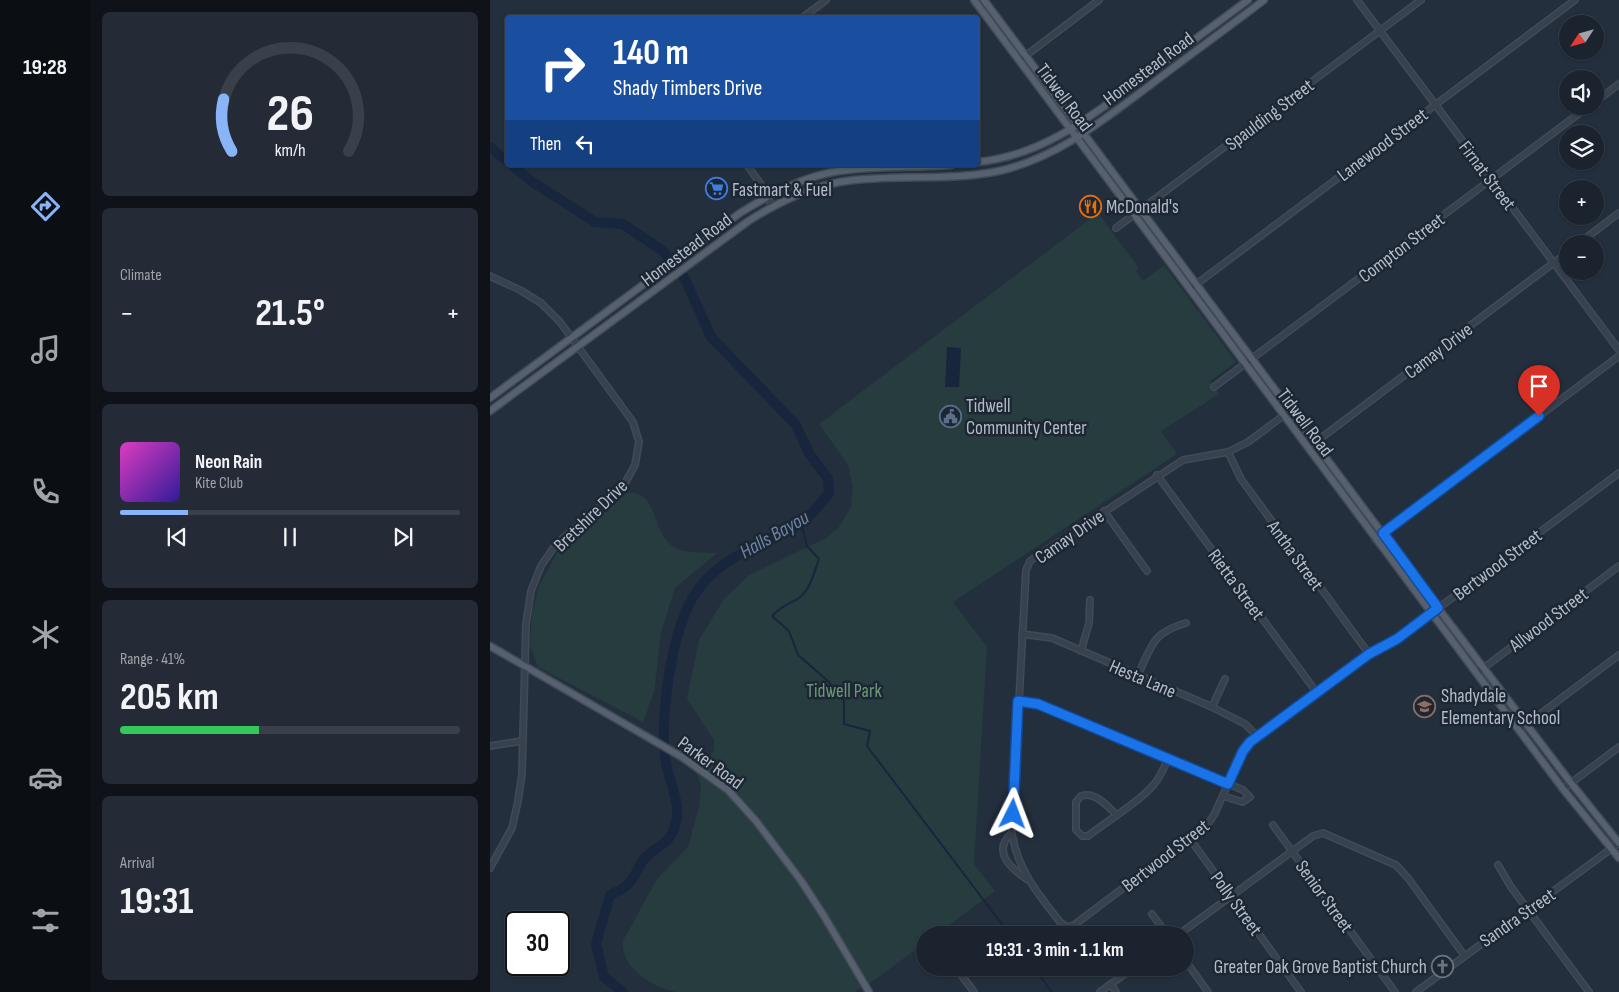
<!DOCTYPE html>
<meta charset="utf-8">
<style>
:root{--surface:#1b232e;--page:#242b36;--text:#f1f3f6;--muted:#a0a4aa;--line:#39404a;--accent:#8ab4f8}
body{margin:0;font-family:"Sofia Sans Condensed",sans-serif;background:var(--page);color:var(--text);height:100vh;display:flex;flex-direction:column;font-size:19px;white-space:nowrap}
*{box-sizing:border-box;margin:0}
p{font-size:16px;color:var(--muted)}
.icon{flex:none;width:28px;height:28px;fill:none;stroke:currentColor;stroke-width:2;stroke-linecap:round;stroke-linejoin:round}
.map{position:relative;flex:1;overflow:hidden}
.details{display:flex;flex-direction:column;gap:12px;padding:12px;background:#0f1319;width:400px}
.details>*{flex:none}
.guide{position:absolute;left:15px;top:15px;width:475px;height:152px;border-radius:5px;box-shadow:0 1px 4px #0004,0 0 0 1px var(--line);background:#1a4fa0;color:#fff;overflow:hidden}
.needle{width:32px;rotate:234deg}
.fabs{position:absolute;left:1069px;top:15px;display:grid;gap:10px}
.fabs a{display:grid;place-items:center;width:45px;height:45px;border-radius:50%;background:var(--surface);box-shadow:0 1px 4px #0004,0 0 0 1px var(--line);font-size:25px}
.speed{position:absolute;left:15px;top:911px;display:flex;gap:10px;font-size:25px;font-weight:700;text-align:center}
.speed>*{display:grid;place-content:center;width:65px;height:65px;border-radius:50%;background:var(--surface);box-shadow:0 1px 4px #0004,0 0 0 1px var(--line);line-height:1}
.speed .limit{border:2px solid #111;border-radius:8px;background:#fff;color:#111}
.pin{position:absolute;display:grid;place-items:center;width:42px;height:42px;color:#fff;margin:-51px -21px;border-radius:50% 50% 50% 0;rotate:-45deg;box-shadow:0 0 5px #0007}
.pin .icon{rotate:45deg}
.me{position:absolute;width:55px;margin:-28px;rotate:3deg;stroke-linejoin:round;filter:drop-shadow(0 0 4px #0008)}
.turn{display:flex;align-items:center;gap:18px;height:105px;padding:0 25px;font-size:22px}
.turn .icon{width:65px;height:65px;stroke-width:2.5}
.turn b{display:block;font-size:35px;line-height:42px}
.then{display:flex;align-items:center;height:48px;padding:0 25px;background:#0003;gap:10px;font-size:19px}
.big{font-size:38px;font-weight:700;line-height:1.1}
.details .card{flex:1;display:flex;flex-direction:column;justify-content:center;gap:8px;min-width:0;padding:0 18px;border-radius:8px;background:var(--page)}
.details .dial{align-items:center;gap:0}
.dial svg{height:130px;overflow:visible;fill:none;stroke:var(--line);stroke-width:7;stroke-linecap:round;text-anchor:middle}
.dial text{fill:var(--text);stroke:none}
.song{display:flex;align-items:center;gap:15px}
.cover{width:60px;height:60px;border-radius:8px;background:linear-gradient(135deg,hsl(310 70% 55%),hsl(250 70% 35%))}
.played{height:5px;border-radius:2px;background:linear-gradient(90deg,var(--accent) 20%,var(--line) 20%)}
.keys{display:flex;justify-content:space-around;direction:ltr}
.heat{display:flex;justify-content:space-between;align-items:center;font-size:28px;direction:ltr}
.charge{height:8px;border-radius:4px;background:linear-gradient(90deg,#34c759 41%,var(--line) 0)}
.trip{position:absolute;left:426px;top:926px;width:278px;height:50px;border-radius:25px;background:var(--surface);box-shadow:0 1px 4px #0004,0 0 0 1px var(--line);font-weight:700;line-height:50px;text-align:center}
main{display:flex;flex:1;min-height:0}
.dock{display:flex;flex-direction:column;width:90px;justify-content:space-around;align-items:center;background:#0b0e12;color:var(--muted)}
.dock .icon{width:35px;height:35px}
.dock .on{color:var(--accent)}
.dock b{font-size:22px;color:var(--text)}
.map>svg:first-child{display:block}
.green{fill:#263c3f}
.water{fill:#17263c}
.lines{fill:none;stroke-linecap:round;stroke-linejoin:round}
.stream{stroke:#17263c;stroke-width:2}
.river{stroke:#17263c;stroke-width:10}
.minor-casing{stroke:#414a57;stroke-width:8}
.major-casing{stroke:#414a57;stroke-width:9}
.minor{stroke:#38414e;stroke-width:5}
.major{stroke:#56606e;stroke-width:6}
.route-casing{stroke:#114b97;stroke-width:12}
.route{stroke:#1a73e8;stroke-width:9}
.labels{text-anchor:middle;stroke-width:5;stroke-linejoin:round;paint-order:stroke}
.street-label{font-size:19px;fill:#b4bcc9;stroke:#1d2633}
.poi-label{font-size:19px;fill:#b4bcc9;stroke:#1d2633;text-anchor:start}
.park-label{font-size:19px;fill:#6b9a76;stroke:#1d2633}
.water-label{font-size:20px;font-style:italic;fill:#6d86a8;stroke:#1d2633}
</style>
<main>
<nav class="dock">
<b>19:28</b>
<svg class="icon on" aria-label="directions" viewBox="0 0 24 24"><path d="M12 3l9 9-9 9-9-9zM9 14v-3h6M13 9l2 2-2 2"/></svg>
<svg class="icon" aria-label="music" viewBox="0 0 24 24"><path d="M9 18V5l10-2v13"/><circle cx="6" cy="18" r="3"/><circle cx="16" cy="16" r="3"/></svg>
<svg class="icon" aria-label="phone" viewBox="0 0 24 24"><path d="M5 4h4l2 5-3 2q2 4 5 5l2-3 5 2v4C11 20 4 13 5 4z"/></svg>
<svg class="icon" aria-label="climate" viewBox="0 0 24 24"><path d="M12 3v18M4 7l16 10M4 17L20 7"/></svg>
<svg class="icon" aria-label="car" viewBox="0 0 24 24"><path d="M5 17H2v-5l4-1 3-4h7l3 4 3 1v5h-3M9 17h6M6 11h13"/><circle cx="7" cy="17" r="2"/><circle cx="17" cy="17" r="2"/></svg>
<svg class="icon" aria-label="filters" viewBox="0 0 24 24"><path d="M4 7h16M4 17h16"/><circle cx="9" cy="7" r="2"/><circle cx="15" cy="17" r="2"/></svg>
</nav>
<section class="details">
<div class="card dial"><svg viewBox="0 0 100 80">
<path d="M14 69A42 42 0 1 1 86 69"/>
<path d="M14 69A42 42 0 0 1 9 37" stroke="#8ab4f8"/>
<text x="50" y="56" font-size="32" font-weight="700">26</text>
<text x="50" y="72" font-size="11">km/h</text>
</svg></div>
<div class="card"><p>Climate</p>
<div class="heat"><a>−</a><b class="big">21.5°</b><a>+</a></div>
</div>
<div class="card">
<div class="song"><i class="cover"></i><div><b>Neon Rain</b><p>Kite Club</p></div></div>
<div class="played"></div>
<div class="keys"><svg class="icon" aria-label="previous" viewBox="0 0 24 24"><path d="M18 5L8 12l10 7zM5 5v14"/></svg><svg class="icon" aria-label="pause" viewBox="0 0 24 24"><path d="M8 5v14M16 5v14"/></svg><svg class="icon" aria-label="next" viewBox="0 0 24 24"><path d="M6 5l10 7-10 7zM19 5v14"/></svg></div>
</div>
<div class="card"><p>Range · 41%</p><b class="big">205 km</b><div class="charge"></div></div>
<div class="card"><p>Arrival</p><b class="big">19:31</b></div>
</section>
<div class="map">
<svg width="1129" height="992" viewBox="0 0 1129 992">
<rect width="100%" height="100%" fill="#242f3e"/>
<g class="green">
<path d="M608 213 649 268 646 271 653 281 674 265 746 362 720 381 729 394 671 431 687 454 463 602 497 647 484 864 505 891 446 935H435V943L383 981 364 992H187C164 989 130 968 133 941L167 879 198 847 209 807 211 785 207 774 192 762 196 753 214 764 224 750V740L197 699 209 640 234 599 259 575 336 538 349 527 361 507 363 487 358 465 329 424Z"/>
<path d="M137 493C167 489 162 530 181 545 191 554 213 552 227 553L185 588 171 632 164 692 153 722 48 667 40 645 42 613 49 586 67 553Z"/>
</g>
<path class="water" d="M457 347 471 348 469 387H455Z"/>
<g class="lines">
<g class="stream">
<path d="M311 522 317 546 329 559C324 572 321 589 309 598 299 604 290 607 282 616L299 631 308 655 338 681 354 701V724L380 731 377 746 520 935"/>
<path d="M544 968 562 992"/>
</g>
<g class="river">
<path d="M0 147 18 162"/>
<path d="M22 165 41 181 105 222 133 224 173 251 195 279 221 337 306 425 319 453 338 479 339 493C330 504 321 517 308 525 270 546 227 557 203 597 181 634 169 721 176 763 179 781 191 804 186 822 181 845 169 843 155 858 148 866 145 879 136 886 132 890 125 892 120 895L106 944 114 977 133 992"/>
</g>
<defs>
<g id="minor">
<path d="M867 0 1129 350"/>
<path d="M312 18 336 0"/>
<path d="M534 57 609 0"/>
<path d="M1105 102 1129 84"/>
<path d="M257 165 270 183 282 206"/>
<path d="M626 228 931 0"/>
<path d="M1088 244 1129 213"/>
<path d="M0 276 30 290 51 303 70 322 143 422 149 442 145 465 133 487 66 544 51 566 41 591 36 624 32 774 28 801 22 828 0 868"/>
<path d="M700 289 1085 0"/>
<path d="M724 387 1099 106"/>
<path d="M801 410 758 442 738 452 693 460 540 561 536 570 522 833C527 869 548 894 570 922L577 927 584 925 717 825 724 815 753 751 761 742 879 654 907 639 1129 473"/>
<path d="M823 444 1078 252"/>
<path d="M738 452 751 479 879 654"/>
<path d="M667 475 827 693"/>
<path d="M614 511 657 571"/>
<path d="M885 539 1129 356"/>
<path d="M532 634 562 638 722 707 755 724 767 736"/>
<path d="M591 651 599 623 600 600"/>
<path d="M987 673 1129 566"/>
<path d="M648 675C662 645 662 633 696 623"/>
<path d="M528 701 548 704 562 709 753 790 760 797 752 802 733 796"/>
<path d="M722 707 735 679"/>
<path d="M1029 730 1129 655"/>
<path d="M0 746 32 741"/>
<path d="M1073 789 1129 747"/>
<path d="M626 814C617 806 605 791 591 796L586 802V830L592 836H598C617 821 651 801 665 783 671 776 674 767 678 759"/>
<path d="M783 825 905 992"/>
<path d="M522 833C501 851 521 869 538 880"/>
<path d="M700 839 811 992"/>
<path d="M1008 865 1021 887 1099 992"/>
<path d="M662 914 677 935"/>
<path d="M688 935 823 836 833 833 906 865 918 878 974 955"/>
<path d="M695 960 718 992"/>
<path d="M466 968 484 992"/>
<path d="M621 984 626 992"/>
<path d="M610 992 643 968"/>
<path d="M926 992 1129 843"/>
</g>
<g id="major">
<path d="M484 0 1073 789 1129 858"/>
<path d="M494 0 948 608 1081 783 1129 843"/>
<path d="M488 162C555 155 601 116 654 77 689 51 723 26 758 0"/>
<path d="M0 398 250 213C281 194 314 176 349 171 386 165 424 168 461 165"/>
<path d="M0 411 257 222C285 204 317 188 350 182 403 173 456 182 509 171 567 158 612 121 659 86 697 57 736 29 774 0"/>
<path d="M0 646 192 757 238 790 266 821 312 882 334 916 379 992"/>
</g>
</defs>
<use href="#minor" class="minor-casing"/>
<use href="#major" class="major-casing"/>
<use href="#minor" class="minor"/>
<use href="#major" class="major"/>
</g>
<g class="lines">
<defs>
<path id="route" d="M523 814 528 701 548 704 738 784 753 751 760 742 879 654 907 639 948 608 893 533 1049 416"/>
</defs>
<use href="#route" class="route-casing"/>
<use href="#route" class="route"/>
</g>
<defs>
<symbol id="supermarket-ring" viewBox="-11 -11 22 22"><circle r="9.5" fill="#1d2633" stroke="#3f7fe0" stroke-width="1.5"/><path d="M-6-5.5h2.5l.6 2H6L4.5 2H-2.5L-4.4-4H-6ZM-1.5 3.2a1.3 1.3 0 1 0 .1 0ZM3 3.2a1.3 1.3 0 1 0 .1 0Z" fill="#3f7fe0"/></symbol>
<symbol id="restaurant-ring" viewBox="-11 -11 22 22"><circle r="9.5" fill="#1d2633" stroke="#e8710a" stroke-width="1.5"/><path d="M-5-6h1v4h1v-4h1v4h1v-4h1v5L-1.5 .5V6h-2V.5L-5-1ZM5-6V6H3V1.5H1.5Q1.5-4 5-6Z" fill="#e8710a"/></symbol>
<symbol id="civic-ring" viewBox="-11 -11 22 22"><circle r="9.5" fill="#1d2633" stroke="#5c6f8a" stroke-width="1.5"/><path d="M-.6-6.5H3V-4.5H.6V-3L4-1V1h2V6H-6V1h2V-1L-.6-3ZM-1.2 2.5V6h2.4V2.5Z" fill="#5c6f8a"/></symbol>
<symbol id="school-ring" viewBox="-11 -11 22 22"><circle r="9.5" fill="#1d2633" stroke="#8d6e63" stroke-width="1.5"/><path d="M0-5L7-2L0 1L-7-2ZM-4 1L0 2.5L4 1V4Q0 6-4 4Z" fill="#8d6e63"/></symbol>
<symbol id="church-ring" viewBox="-11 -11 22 22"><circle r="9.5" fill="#1d2633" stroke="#6b7280" stroke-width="1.5"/><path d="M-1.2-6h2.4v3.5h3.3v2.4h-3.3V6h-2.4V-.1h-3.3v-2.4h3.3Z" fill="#6b7280"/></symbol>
</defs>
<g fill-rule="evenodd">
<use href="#supermarket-ring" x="214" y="176" width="25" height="25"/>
<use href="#restaurant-ring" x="588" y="194" width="25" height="25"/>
<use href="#civic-ring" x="448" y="404" width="25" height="25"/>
<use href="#school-ring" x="922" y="694" width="25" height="25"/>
<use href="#church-ring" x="940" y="954" width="25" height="25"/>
</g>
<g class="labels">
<g class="street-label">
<text transform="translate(658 68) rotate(-37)" y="7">Homestead Road</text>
<text transform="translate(575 97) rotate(53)" y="7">Tidwell Road</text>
<text transform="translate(779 114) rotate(-37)" y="7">Spaulding Street</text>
<text transform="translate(892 144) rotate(-37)" y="7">Lanewood Street</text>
<text transform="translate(998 175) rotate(53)" y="7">Firnat Street</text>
<text transform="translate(911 247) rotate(-37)" y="7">Compton Street</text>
<text transform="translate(196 249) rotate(-37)" y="7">Homestead Road</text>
<text transform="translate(948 350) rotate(-37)" y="7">Camay Drive</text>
<text transform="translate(816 422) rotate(53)" y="7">Tidwell Road</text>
<text transform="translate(100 515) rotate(-44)" y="7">Bretshire Drive</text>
<text transform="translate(579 536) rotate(-35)" y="7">Camay Drive</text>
<text transform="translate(806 555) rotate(54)" y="7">Antha Street</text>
<text transform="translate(1007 564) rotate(-37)" y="7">Bertwood Street</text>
<text transform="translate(747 584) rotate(54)" y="7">Rietta Street</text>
<text transform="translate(1058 619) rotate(-37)" y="7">Allwood Street</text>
<text transform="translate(653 678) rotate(23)" y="7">Hesta Lane</text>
<text transform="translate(221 762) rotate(36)" y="7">Parker Road</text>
<text transform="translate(675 855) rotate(-38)" y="7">Bertwood Street</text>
<text transform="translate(835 896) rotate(54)" y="7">Senior Street</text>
<text transform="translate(747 903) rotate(54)" y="7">Polly Street</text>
<text transform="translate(1027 917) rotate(-35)" y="7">Sandra Street</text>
</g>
<g class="poi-label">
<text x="242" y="196">Fastmart &amp; Fuel</text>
<text x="616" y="213">McDonald's</text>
<text x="476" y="412">Tidwell<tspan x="476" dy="22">Community Center</tspan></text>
<text x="951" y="702">Shadydale<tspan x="951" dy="22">Elementary School</tspan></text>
<text x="937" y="973" text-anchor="end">Greater Oak Grove Baptist Church</text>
</g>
<g class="park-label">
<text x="354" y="697">Tidwell Park</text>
</g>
<g class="water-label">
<text transform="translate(284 534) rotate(-30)" y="7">Halls Bayou</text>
</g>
</g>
</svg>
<div class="fabs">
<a><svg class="needle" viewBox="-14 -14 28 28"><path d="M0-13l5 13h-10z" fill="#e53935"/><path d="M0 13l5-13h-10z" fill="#a0a4aa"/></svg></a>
<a><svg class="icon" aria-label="sound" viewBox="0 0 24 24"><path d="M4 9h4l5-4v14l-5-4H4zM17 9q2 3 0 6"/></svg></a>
<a><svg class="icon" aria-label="layers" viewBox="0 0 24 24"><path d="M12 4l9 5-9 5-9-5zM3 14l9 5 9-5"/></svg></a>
<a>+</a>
<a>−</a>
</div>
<div class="speed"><div class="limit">30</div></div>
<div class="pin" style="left:1049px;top:416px;background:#d93025"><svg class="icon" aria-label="arrive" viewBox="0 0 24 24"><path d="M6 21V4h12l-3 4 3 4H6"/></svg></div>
<svg class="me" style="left:523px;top:814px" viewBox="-20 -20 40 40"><path d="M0-17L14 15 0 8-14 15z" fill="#1a73e8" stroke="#fff" stroke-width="4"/></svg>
<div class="trip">19:31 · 3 min · 1.1 km</div>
<div class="guide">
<div class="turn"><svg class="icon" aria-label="right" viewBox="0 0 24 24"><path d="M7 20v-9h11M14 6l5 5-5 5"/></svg><div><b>140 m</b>Shady Timbers Drive</div></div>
<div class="then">Then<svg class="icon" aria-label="left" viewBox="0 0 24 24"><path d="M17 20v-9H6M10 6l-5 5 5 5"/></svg></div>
</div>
</div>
</main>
